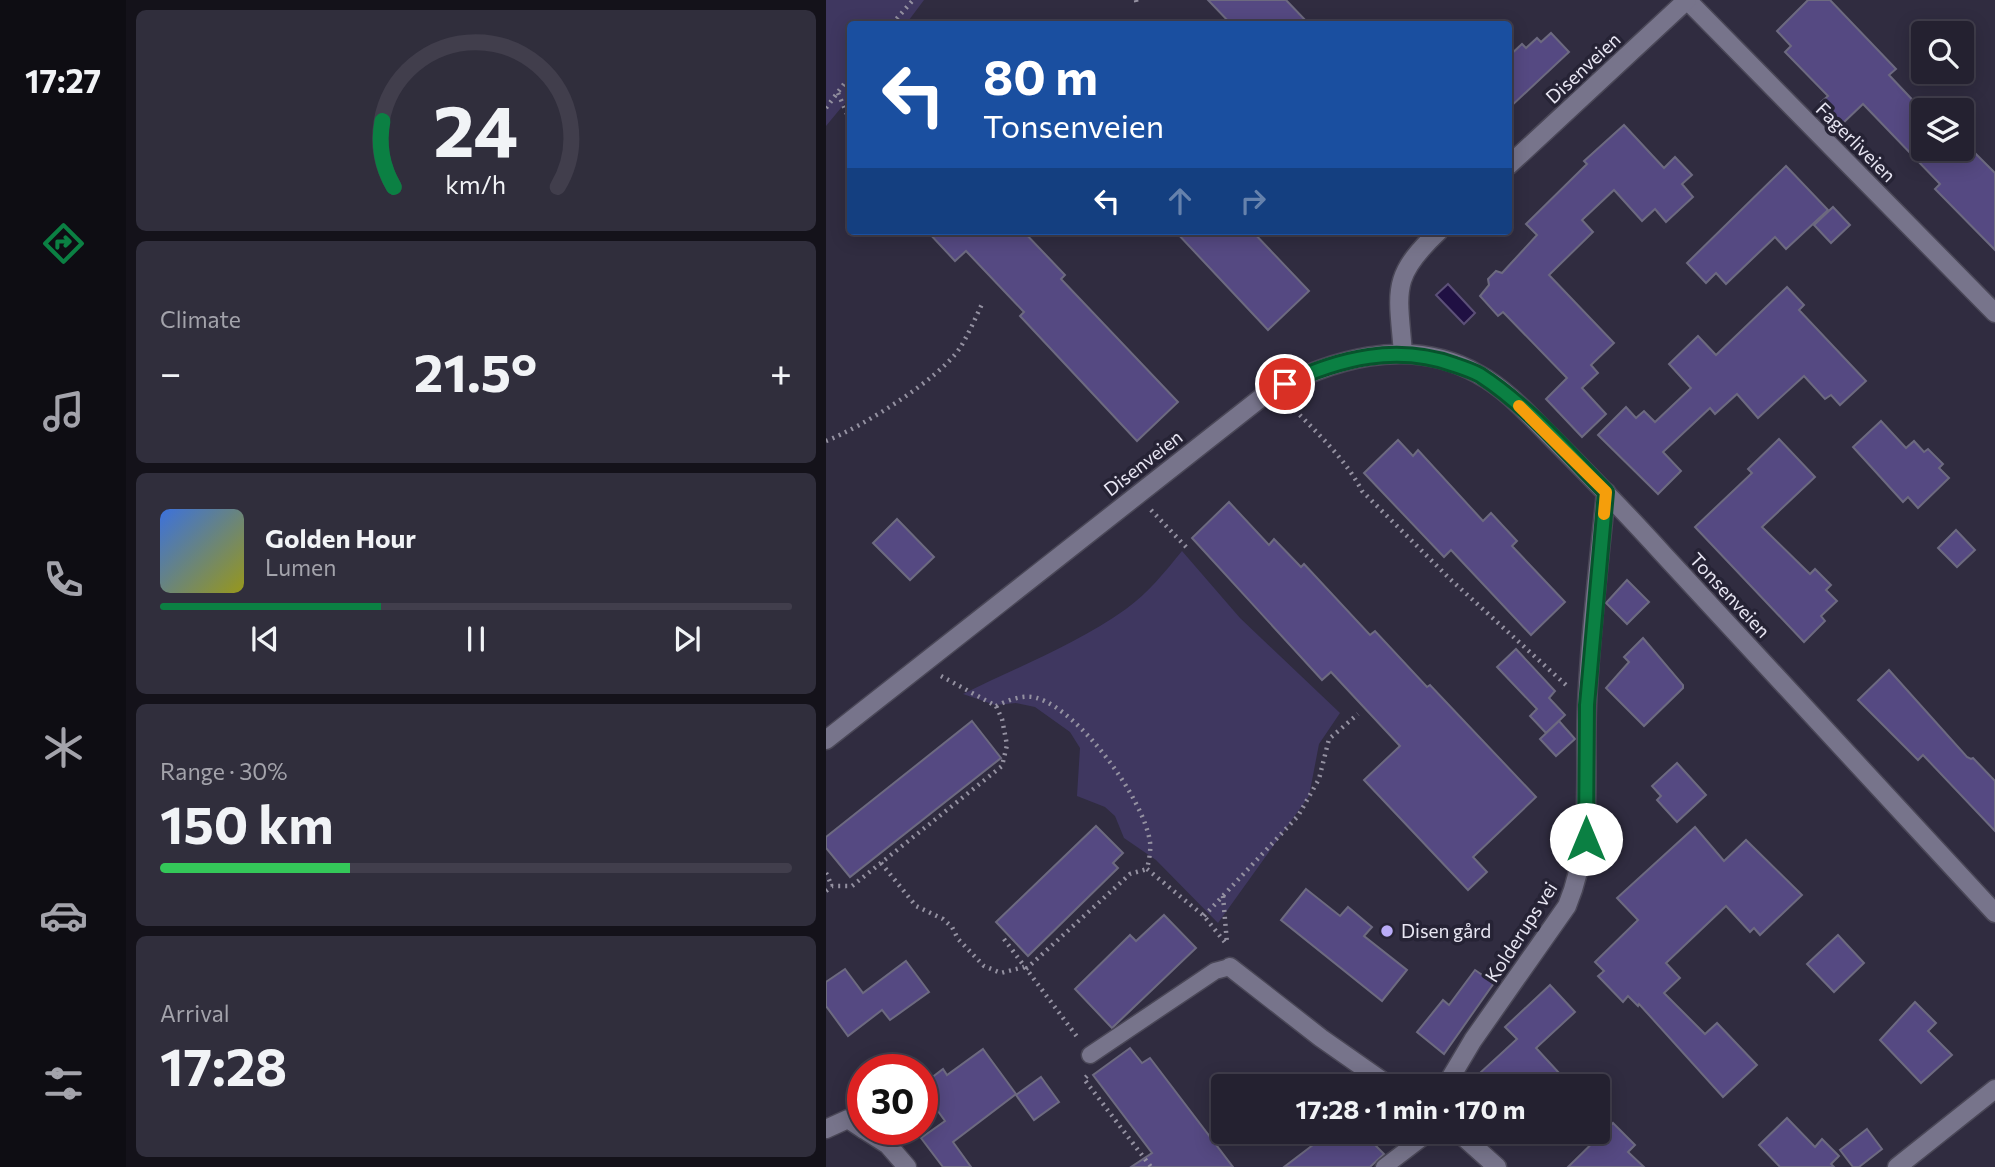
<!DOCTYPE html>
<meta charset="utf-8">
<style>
:root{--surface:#242130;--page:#302e3c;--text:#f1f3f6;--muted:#a3a3ab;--line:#413e4c;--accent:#0b8043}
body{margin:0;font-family:Commissioner,sans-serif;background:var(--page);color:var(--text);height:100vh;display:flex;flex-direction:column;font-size:26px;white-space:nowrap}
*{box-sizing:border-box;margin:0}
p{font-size:23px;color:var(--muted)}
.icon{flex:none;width:38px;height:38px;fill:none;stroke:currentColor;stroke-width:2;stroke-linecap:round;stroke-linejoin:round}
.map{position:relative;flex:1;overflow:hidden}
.side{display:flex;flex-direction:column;gap:10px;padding:10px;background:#14121a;width:700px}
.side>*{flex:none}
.hud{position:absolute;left:21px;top:21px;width:665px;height:214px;border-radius:7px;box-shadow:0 4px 18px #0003,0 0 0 2px var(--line);background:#1a4fa0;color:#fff;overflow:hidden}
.tools{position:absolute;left:1085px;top:21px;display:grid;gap:14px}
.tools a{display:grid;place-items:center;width:63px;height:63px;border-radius:7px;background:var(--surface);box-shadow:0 4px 18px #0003,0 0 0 2px var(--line);font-size:35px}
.speed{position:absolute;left:21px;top:1054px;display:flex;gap:14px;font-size:35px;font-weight:700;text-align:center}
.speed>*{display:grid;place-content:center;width:91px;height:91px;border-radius:50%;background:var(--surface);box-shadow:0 4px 18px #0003,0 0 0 2px var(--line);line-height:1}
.speed .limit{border:10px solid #d22;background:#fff;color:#111}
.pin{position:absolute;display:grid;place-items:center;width:60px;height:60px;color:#fff;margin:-30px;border:4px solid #fff;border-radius:50%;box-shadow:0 2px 7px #0007}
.me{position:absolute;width:77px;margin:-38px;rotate:0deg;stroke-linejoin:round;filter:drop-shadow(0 0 5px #0008)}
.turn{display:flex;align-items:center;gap:24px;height:147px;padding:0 21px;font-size:32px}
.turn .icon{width:91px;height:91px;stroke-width:2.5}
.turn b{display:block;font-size:49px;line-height:60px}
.lanes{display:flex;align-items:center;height:66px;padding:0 21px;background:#0003;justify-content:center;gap:35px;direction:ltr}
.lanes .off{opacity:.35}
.big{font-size:52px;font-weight:700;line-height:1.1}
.side .tile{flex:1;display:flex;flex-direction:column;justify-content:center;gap:10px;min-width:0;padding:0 24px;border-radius:10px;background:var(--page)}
.side .dial{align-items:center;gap:0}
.dial svg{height:182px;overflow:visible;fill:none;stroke:var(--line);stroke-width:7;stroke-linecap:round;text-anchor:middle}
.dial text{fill:var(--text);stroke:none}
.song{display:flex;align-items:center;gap:21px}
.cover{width:84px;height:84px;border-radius:10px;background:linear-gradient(135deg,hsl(220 70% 55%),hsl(60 70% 35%))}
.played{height:7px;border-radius:4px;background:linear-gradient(90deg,var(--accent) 35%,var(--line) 35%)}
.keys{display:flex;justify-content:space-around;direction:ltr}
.heat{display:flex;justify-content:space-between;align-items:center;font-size:38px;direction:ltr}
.charge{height:10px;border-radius:5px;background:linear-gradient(90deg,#34c759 30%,var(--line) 0)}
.trip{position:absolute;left:385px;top:1074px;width:399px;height:70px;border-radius:7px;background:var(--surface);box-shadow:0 4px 18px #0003,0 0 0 2px var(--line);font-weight:700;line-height:70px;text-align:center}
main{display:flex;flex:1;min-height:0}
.tabs{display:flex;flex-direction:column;width:126px;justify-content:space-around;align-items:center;background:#0e0d13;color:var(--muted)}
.tabs .icon{width:49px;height:49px}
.tabs .selected{color:var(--accent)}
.tabs b{font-size:32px;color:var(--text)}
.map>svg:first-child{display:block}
.green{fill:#3f3760}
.water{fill:#201043;stroke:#5c5078;stroke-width:2}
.building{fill:#554982;stroke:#6d6a80;stroke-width:2}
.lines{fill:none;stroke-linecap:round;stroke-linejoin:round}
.service-casing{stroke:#4a4757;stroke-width:19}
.minor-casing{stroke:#4a4757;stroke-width:21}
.path{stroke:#9491a1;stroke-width:4.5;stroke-dasharray:2 5;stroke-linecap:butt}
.service{stroke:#77748b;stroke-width:16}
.minor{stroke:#77748b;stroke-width:18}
.route-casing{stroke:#07532c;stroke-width:18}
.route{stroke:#0b8043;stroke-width:12}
.slow{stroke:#f59e0b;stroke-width:12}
.poi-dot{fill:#b9abf7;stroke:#262335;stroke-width:2.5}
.labels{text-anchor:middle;stroke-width:7;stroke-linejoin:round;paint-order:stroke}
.street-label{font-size:19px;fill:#e8e6f3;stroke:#262335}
.poi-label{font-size:19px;fill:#e8e6f3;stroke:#262335;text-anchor:start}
</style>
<main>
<nav class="tabs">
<b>17:27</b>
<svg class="icon selected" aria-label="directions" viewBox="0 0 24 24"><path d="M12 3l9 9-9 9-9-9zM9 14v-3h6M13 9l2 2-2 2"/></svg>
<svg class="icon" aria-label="music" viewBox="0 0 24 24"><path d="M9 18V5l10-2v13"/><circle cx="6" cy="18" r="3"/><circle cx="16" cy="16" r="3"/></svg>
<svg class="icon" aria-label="phone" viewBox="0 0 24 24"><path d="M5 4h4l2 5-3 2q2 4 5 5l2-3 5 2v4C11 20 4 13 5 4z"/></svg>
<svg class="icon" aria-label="climate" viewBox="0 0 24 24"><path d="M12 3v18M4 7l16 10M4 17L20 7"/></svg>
<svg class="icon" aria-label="car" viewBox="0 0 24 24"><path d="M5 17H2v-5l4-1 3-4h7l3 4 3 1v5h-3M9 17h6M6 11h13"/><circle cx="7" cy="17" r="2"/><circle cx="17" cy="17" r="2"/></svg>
<svg class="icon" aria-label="filters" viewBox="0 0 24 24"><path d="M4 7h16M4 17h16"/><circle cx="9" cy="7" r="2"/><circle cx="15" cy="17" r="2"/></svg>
</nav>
<section class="side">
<div class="tile dial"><svg viewBox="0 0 100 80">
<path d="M14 69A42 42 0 1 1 86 69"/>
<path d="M14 69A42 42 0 0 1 9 40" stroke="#0b8043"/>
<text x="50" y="56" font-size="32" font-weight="700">24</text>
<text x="50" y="72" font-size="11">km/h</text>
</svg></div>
<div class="tile"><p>Climate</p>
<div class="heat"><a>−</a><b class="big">21.5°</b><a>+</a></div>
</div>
<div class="tile">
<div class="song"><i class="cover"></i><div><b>Golden Hour</b><p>Lumen</p></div></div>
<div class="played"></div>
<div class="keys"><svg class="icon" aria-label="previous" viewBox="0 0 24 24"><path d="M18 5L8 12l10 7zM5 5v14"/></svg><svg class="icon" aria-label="pause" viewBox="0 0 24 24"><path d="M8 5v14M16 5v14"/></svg><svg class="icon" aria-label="next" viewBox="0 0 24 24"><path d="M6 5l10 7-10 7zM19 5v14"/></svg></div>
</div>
<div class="tile"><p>Range · 30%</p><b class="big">150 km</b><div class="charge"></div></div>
<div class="tile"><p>Arrival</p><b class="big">17:28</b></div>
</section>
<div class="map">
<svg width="1169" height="1167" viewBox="0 0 1169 1167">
<rect width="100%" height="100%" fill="#302c40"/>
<g class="green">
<path d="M0 0H98L80 24H24V97L0 126Z"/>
<path d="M356 551 414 618 514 713 493 744 483 796 392 923 330 860 298 838 289 816 279 807 251 796 254 748 244 732 209 707 190 703 169 705 137 694C192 667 251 644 300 609 322 593 339 572 356 551Z"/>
</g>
<path class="water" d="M622 284 649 313 638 324 610 295Z"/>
<g class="building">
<path d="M382 0H460L483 24H405Z"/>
<path d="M982 0H1004L1070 69 1063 75 1097 111V149H1145L1169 173V250L1109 189 1114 184 1037 104 1016 124 995 102 1002 96 959 52 965 46 951 31Z"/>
<path d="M725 33 743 52 682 109V57L696 44 700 48 711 38 715 42Z"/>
<path d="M798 125 838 168 849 157 866 175 856 184 867 197 840 222 829 209 816 221 788 190 756 220 767 232 723 275 788 343 765 365 772 373 756 388 780 414 756 437 720 399 741 378 677 312 672 316 654 296 663 285 662 279 670 271 676 273 711 235 700 224 761 164 758 161Z"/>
<path d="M960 166 1002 210 960 249 949 237 900 284 890 273 880 283 861 263Z"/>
<path d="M1007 207 1024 225 1005 243 988 225Z"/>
<path d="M101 231H197L239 275 235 279 352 402 311 441 194 316 198 312 140 251 129 261Z"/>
<path d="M349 231H426L483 291 442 330Z"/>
<path d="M961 287 978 305 973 310 1040 381 1014 405 1005 395 999 399 978 376 932 418 911 394 889 414 884 408 837 452 855 471 832 494 772 435 800 407 810 418 818 411 829 422 865 388 843 364 872 336 890 355Z"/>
<path d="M1055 421 1080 448 1088 441 1098 452 1102 449 1117 464 1113 468 1123 478 1092 508 1082 497 1077 502 1027 447Z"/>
<path d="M953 439 989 477 936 527 984 574 989 569 1005 585 1000 590 1011 601 995 616 999 621 978 642 869 527 926 473 922 469Z"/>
<path d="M572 440 587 456 592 450 657 521 665 513 691 541 686 546 739 602 705 635 625 550 618 557 538 473Z"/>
<path d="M403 502 443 545 448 539 475 567 478 564 544 635 549 631 601 687 604 685 710 797 647 857 661 872 642 890 538 780 574 746 505 672 496 680 366 538Z"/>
<path d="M71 519 108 557 84 580 47 543Z"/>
<path d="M1130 530 1149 550 1131 567 1112 548Z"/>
<path d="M801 580 823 602 801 624 780 603Z"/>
<path d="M817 638 857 685V688L818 726 780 688 803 662 798 657Z"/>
<path d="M690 649 729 691 723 698 739 715 720 733 704 716 711 709 671 667Z"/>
<path d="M1063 670 1141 757 1145 759 1147 758 1169 781V831L1097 755 1092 760 1032 700Z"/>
<path d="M146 721 175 758 24 877 0 848V837Z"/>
<path d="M733 721 749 739 730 756 714 739Z"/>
<path d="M851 763 880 795 851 822 831 800 835 796 826 786Z"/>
<path d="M270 826 297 853 287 863 292 868 202 956 170 922Z"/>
<path d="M869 827 898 861 920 840 976 895 934 935 928 928 924 932 900 906 840 963 854 978 838 993 879 1034 891 1023 931 1065 897 1097 813 1004 812 1006 802 996 797 1002 772 976 778 971 769 962 812 920 791 898Z"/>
<path d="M480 889 514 916 522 907 546 927 538 936 581 970 556 1001 455 920Z"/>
<path d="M338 915 370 948 286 1028 249 989 304 935 310 941Z"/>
<path d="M1012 935 1038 963 1008 992 981 964Z"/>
<path d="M80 961 103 992 64 1020 56 1010 22 1036 0 1006V982L19 969 37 993Z"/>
<path d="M649 970 668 983 618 1054 591 1032 617 1000 623 1005Z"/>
<path d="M724 985 749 1012 710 1048 746 1087H668L655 1072 691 1039 679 1027Z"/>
<path d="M1089 1002 1110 1023 1102 1031 1126 1055 1095 1083 1054 1040Z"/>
<path d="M304 1048 316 1063 324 1058 407 1167H305L326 1153 267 1075Z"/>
<path d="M157 1049 190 1094 127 1142 145 1167H117L95 1138 119 1121 96 1089V1085L117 1069 121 1075Z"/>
<path d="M215 1077 233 1102 208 1120 190 1095Z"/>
<path d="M961 1118 989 1147 996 1139 1013 1156 1005 1164 1008 1167H954L933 1145Z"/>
<path d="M787 1123 809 1145 802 1152 818 1167H742Z"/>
<path d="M1041 1129 1056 1149 1033 1167H1027L1014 1150Z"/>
<path d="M504 1132H554L546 1142 558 1154 544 1167H458Z"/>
</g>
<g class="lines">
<defs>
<g id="service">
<path d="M264 1055 389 971 404 967"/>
<path d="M558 1167 604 1132"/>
</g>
<g id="minor">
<path d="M861 0 1169 313"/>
<path d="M682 166 861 0"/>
<path d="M577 353C572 290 564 277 613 231"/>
<path d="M0 740 436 397C501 360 582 334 652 374 680 389 702 414 724 436 763 475 801 514 838 555 948 674 1059 793 1169 913"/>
<path d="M404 967 495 1038 565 1087"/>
<path d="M619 1087 647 1040 741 906C768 842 758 773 761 705 764 634 773 562 780 492"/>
<path d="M0 1129 22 1119 37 1129"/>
<path d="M37 1129 62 1145 81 1167"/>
<path d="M632 1132 671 1167"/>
<path d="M1071 1167 1169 1089"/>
</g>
</defs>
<use href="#service" class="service-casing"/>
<use href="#minor" class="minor-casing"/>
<g class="path">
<path d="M310 0 311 5"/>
<path d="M66 24 87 0"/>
<path d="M12 93 24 121"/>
<path d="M0 108 24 76"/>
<path d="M464 405C490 432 519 458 536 491L624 579 740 685"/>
<path d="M0 441C36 427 112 380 134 348 142 335 149 319 156 304"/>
<path d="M325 510 361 548"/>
<path d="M170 706C182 700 198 694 211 698 254 711 318 799 324 842 325 851 323 860 321 869"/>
<path d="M55 863 90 906 117 919 126 927 132 939 158 966 175 973 198 967"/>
<path d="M321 869 378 916 401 945"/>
<path d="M0 873 6 886"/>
<path d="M0 891 6 886H26L176 766 181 745 176 719 170 706 115 676"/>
<path d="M397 896 401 943"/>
<path d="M378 916 472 816 493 779 503 739 532 714"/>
<path d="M178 939 252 1038"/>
<path d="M200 969 304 874 321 869"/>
<path d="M261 1076 258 1079 325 1167"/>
</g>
<use href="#service" class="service"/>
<use href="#minor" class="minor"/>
</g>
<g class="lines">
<defs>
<path id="route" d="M459 384C514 358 571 344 629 365 638 368 647 371 654 375 702 406 740 452 780 492L761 705 760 839"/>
</defs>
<use href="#route" class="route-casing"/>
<use href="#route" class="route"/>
<path class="slow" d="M693 406 780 492 778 514"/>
</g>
<circle class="poi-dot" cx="561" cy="931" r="7"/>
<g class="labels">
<g class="street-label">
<text transform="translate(757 68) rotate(-43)" y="7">Disenveien</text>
<text transform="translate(1030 142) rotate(45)" y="7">Fagerliveien</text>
<text transform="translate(317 463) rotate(-38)" y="7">Disenveien</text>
<text transform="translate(904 595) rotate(47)" y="7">Tonsenveien</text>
<text transform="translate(695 932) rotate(-57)" y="7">Kolderups vei</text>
</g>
<g class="poi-label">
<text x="575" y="938">Disen gård</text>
</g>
</g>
</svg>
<div class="tools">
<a><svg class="icon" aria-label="search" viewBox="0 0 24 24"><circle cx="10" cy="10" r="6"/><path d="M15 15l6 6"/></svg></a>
<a><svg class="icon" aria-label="layers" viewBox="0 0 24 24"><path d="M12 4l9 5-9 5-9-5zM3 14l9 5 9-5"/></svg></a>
</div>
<div class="speed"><div class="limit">30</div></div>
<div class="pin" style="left:459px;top:384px;background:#d93025"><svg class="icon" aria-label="arrive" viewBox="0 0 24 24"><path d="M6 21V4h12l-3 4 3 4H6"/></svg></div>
<svg class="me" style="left:760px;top:839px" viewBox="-20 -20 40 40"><circle r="19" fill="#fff"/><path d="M0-13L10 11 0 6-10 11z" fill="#0b8043"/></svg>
<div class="trip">17:28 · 1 min · 170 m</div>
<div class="hud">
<div class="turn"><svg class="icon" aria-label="left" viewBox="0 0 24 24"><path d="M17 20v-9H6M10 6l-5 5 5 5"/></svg><div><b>80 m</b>Tonsenveien</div></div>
<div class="lanes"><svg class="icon" aria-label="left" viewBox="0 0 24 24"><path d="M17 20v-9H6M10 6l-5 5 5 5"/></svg><svg class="icon off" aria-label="ahead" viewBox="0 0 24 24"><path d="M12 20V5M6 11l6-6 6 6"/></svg><svg class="icon off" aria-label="right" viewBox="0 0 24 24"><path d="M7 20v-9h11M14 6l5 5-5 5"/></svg></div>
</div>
</div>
</main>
